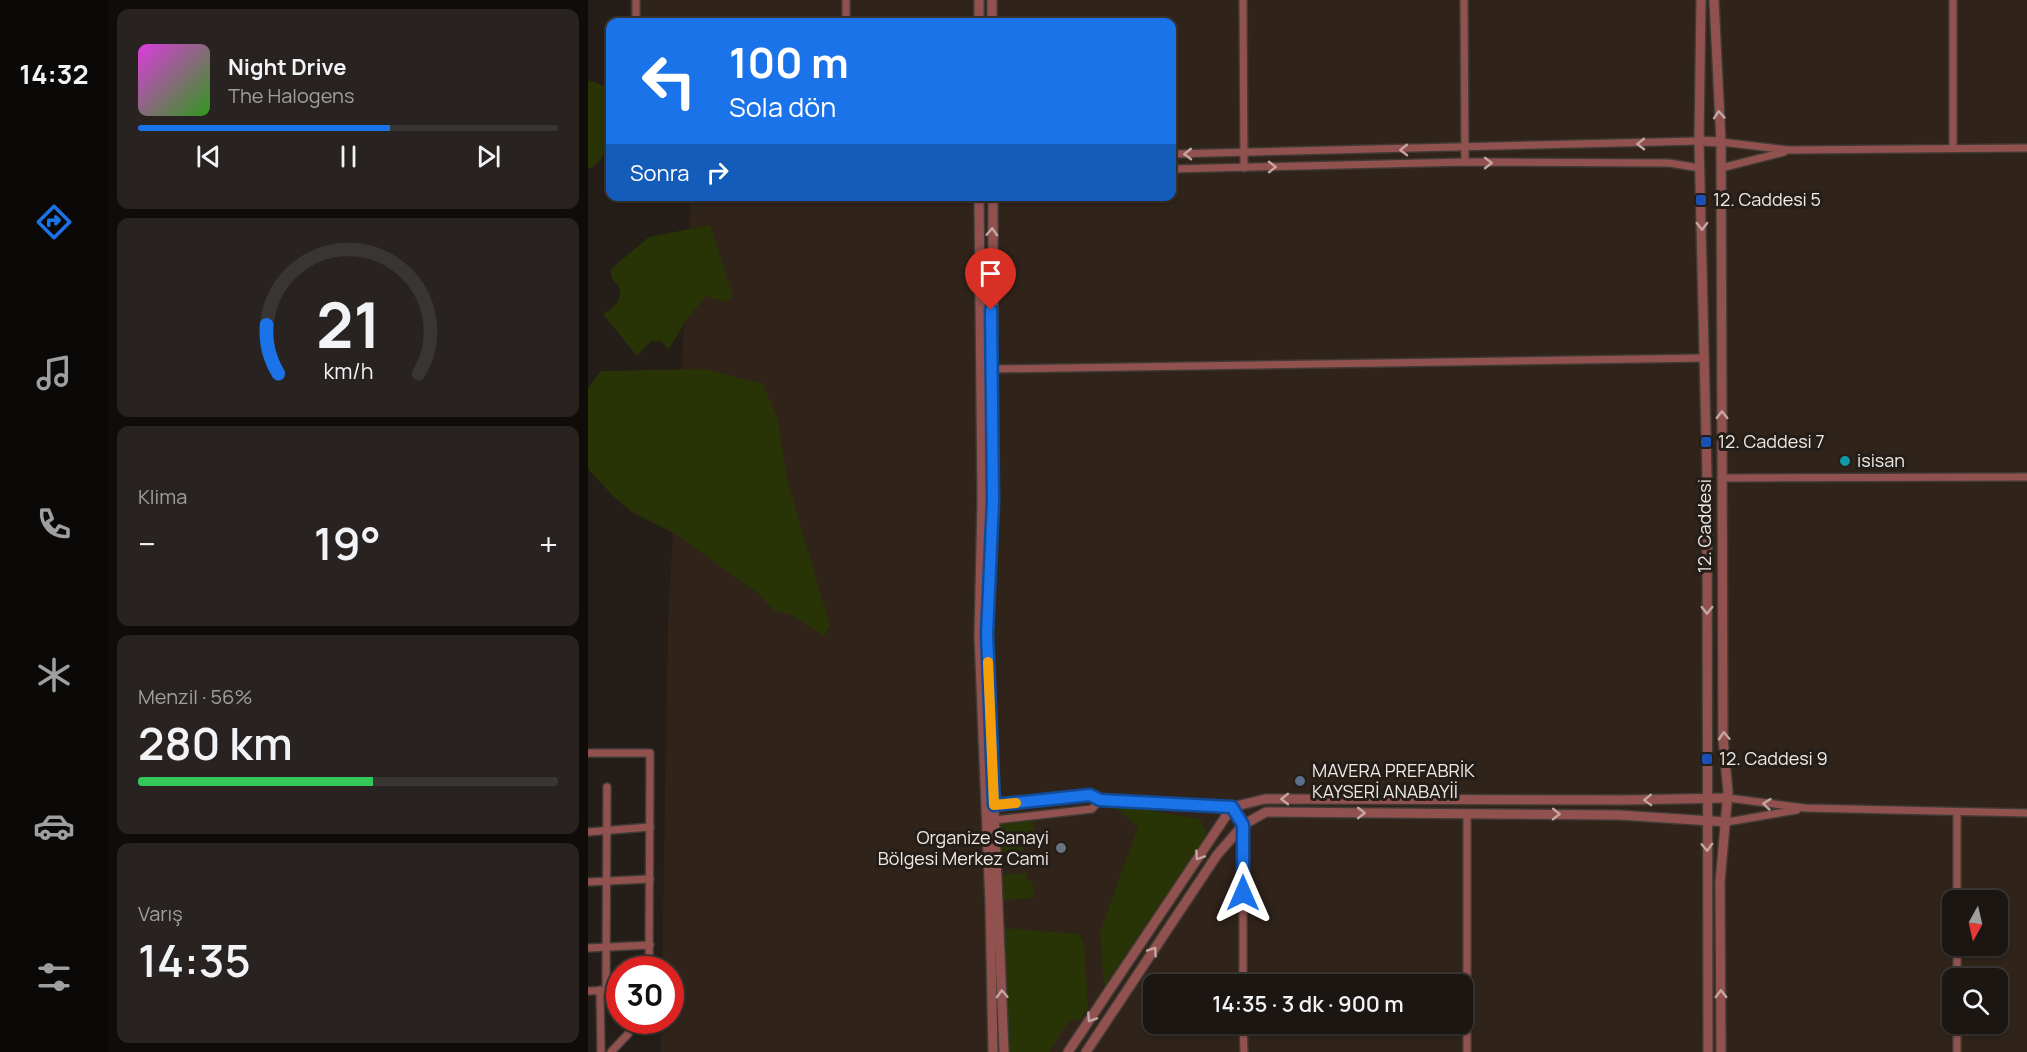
<!DOCTYPE html>
<html lang="tr">
<meta charset="utf-8">
<style>
:root{--surface:#1b1612;--page:#282320;--text:#f1f3f6;--muted:#a09f9f;--line:#393532;--accent:#1a73e8}
body{margin:0;font-family:Manrope,sans-serif;background:var(--page);color:var(--text);height:100vh;display:flex;flex-direction:column;font-size:22px;white-space:nowrap}
*{box-sizing:border-box;margin:0}
p{font-size:20px;color:var(--muted)}
.icon{flex:none;width:33px;height:33px;fill:none;stroke:currentColor;stroke-width:2;stroke-linecap:round;stroke-linejoin:round}
.map{position:relative;flex:1;overflow:hidden}
.panel{display:flex;flex-direction:column;gap:9px;padding:9px;background:#0f0c0a;width:480px}
.panel>*{flex:none}
.top-card{position:absolute;left:18px;top:18px;width:570px;height:183px;border-radius:12px;box-shadow:0 2px 4px #0004,0 0 0 2px var(--line);background:#1a73e8;color:#fff;overflow:hidden}
.needle{width:39px;rotate:188deg}
.controls{position:absolute;left:1354px;top:890px;display:grid;gap:12px}
.controls a{display:grid;place-items:center;width:66px;height:66px;border-radius:12px;background:var(--surface);box-shadow:0 2px 4px #0004,0 0 0 2px var(--line);font-size:30px}
.speed{position:absolute;left:18px;top:956px;display:flex;gap:12px;font-size:30px;font-weight:700;text-align:center}
.speed>*{display:grid;place-content:center;width:78px;height:78px;border-radius:50%;background:var(--surface);box-shadow:0 2px 4px #0004,0 0 0 2px var(--line);line-height:1}
.speed .limit{border:9px solid #d22;background:#fff;color:#111}
.pin{position:absolute;display:grid;place-items:center;width:51px;height:51px;color:#fff;margin:-62px -26px;border-radius:50% 50% 50% 0;rotate:-45deg;box-shadow:0 0 6px #0007}
.pin .icon{rotate:45deg}
.me{position:absolute;width:66px;margin:-33px;rotate:0deg;stroke-linejoin:round;filter:drop-shadow(0 0 4px #0008)}
.turn{display:flex;align-items:center;gap:21px;height:126px;padding:0 24px;font-size:27px}
.turn .icon{width:78px;height:78px;stroke-width:2.5}
.turn b{display:block;font-size:42px;line-height:51px}
.then{display:flex;align-items:center;height:57px;padding:0 24px;background:#0003;gap:12px;font-size:22px}
.big{font-size:45px;font-weight:600;line-height:1.1}
.panel .card{flex:1;display:flex;flex-direction:column;justify-content:center;gap:9px;min-width:0;padding:0 21px;border-radius:12px;background:var(--page)}
.panel .dial{align-items:center;gap:0}
.dial svg{height:156px;overflow:visible;fill:none;stroke:var(--line);stroke-width:7;stroke-linecap:round;text-anchor:middle}
.dial text{fill:var(--text);stroke:none}
.song{display:flex;align-items:center;gap:18px}
.cover{width:72px;height:72px;border-radius:9px;background:linear-gradient(135deg,hsl(300 70% 55%),hsl(110 70% 35%))}
.played{height:6px;border-radius:3px;background:linear-gradient(90deg,var(--accent) 60%,var(--line) 60%)}
.keys{display:flex;justify-content:space-around;direction:ltr}
.heat{display:flex;justify-content:space-between;align-items:center;font-size:33px;direction:ltr}
.charge{height:9px;border-radius:4px;background:linear-gradient(90deg,#34c759 56%,var(--line) 0)}
.trip{position:absolute;left:555px;top:974px;width:330px;height:60px;border-radius:12px;background:var(--surface);box-shadow:0 2px 4px #0004,0 0 0 2px var(--line);font-weight:600;line-height:60px;text-align:center}
main{display:flex;flex:1;min-height:0}
.tabs{display:flex;flex-direction:column;width:108px;justify-content:space-around;align-items:center;background:#0b0907;color:var(--muted)}
.tabs .icon{width:42px;height:42px}
.tabs .current{color:var(--accent)}
.tabs b{font-size:27px;color:var(--text)}
.map>svg:first-child{display:block}
.built{fill:#2f231a;fill-rule:evenodd}
.green{fill:#283405}
.lines{fill:none;stroke-linecap:round;stroke-linejoin:round}
.minor-casing{stroke:#403a35;stroke-width:10}
.tertiary-casing{stroke:#403a35;stroke-width:12}
.minor{stroke:#91524f;stroke-width:7}
.tertiary{stroke:#91524f;stroke-width:9}
.oneway{stroke:#c4a5a2}
.route-casing{stroke:#114b97;stroke-width:15}
.route{stroke:#1a73e8;stroke-width:10}
.slow{stroke:#f59e0b;stroke-width:10}
.transit-dot{fill:#1a4fb4;stroke:#241d18;stroke-width:2}
.culture-dot{fill:#0f9aa8;stroke:#241d18;stroke-width:2}
.service-dot{fill:#5c6f8a;stroke:#241d18;stroke-width:2}
.worship-dot{fill:#6b7280;stroke:#241d18;stroke-width:2}
.labels{text-anchor:middle;stroke-width:6;stroke-linejoin:round;paint-order:stroke}
.poi-label{font-size:18px;fill:#eee9e6;stroke:#241d18;text-anchor:start}
.street-label{font-size:18px;fill:#eee9e6;stroke:#241d18}
</style>
<main>
<nav class="tabs">
<b>14:32</b>
<svg class="icon current" aria-label="directions" viewBox="0 0 24 24"><path d="M12 3l9 9-9 9-9-9zM9 14v-3h6M13 9l2 2-2 2"/></svg>
<svg class="icon" aria-label="music" viewBox="0 0 24 24"><path d="M9 18V5l10-2v13"/><circle cx="6" cy="18" r="3"/><circle cx="16" cy="16" r="3"/></svg>
<svg class="icon" aria-label="phone" viewBox="0 0 24 24"><path d="M5 4h4l2 5-3 2q2 4 5 5l2-3 5 2v4C11 20 4 13 5 4z"/></svg>
<svg class="icon" aria-label="climate" viewBox="0 0 24 24"><path d="M12 3v18M4 7l16 10M4 17L20 7"/></svg>
<svg class="icon" aria-label="car" viewBox="0 0 24 24"><path d="M5 17H2v-5l4-1 3-4h7l3 4 3 1v5h-3M9 17h6M6 11h13"/><circle cx="7" cy="17" r="2"/><circle cx="17" cy="17" r="2"/></svg>
<svg class="icon" aria-label="filters" viewBox="0 0 24 24"><path d="M4 7h16M4 17h16"/><circle cx="9" cy="7" r="2"/><circle cx="15" cy="17" r="2"/></svg>
</nav>
<section class="panel">
<div class="card">
<div class="song"><i class="cover"></i><div><b>Night Drive</b><p>The Halogens</p></div></div>
<div class="played"></div>
<div class="keys"><svg class="icon" aria-label="previous" viewBox="0 0 24 24"><path d="M18 5L8 12l10 7zM5 5v14"/></svg><svg class="icon" aria-label="pause" viewBox="0 0 24 24"><path d="M8 5v14M16 5v14"/></svg><svg class="icon" aria-label="next" viewBox="0 0 24 24"><path d="M6 5l10 7-10 7zM19 5v14"/></svg></div>
</div>
<div class="card dial"><svg viewBox="0 0 100 80">
<path d="M14 69A42 42 0 1 1 86 69"/>
<path d="M14 69A42 42 0 0 1 8 44" stroke="#1a73e8"/>
<text x="50" y="56" font-size="32" font-weight="700">21</text>
<text x="50" y="72" font-size="11">km/h</text>
</svg></div>
<div class="card"><p>Klima</p>
<div class="heat"><a>−</a><b class="big">19°</b><a>+</a></div>
</div>
<div class="card"><p>Menzil · 56%</p><b class="big">280 km</b><div class="charge"></div></div>
<div class="card"><p>Varış</p><b class="big">14:35</b></div>
</section>
<div class="map">
<svg width="1439" height="1052" viewBox="0 0 1439 1052">
<rect width="100%" height="100%" fill="#241d18"/>
<path class="built" d="M41 0H1439V1052H73V1020H82V969H74L80 623 103 197 584 196V22H41ZM1365 900H1410V945H1365ZM1365 978H1410V1023H1365ZM566 984H874V1023H566Z"/>
<g class="green">
<path d="M0 80 22 88C22 114 29 157 0 169Z"/>
<path d="M122 225 145 297 138 302 118 296 99 319 81 349 73 341H63L49 356 15 314C25 310 38 297 29 284 27 281 24 280 23 276V269L61 237Z"/>
<path d="M116 369 175 384 190 420 199 479 242 626 236 636 204 615 185 610 171 594 89 535 44 512 25 496 0 469V388L13 371Z"/>
<path d="M521 803 612 819 619 833 516 987 512 932 550 827 530 809 519 808 518 804Z"/>
<path d="M445 820 447 844 435 845 436 850 412 852 410 823Z"/>
<path d="M439 873V881H444L446 898 413 900 411 875Z"/>
<path d="M416 928 491 934 496 942 500 1009 493 1019 481 1021 461 1052H419Z"/>
</g>
<g class="lines">
<defs>
<g id="minor">
<path d="M258 0V22"/>
<path d="M655 0 656 168"/>
<path d="M876 0 877 162"/>
<path d="M1365 0V148"/>
<path d="M48 22V0"/>
<path d="M1133 142 1201 150 1439 148"/>
<path d="M584 154 1111 141"/>
<path d="M1133 168 1196 152"/>
<path d="M584 169 877 162 1081 163 1112 168"/>
<path d="M404 369 1117 358"/>
<path d="M1133 478 1439 477"/>
<path d="M0 753H62L61 969"/>
<path d="M1140 798 1217 808 1439 813"/>
<path d="M406 805 502 795 512 800 644 807 655 825V984"/>
<path d="M407 820 504 809 512 800"/>
<path d="M1139 822 1209 810"/>
<path d="M0 832 62 827"/>
<path d="M0 882 62 879"/>
<path d="M1369 900V812"/>
<path d="M0 948 62 945"/>
<path d="M1369 978V945"/>
<path d="M12 990 13 1052"/>
<path d="M18 990 19 787"/>
<path d="M0 991 32 990"/>
<path d="M655 1023 656 1052"/>
<path d="M23 1052 40 1034 47 1020"/>
<path d="M879 1052V814"/>
<path d="M1369 1052V1023"/>
</g>
<g id="tertiary">
<path d="M404 0V22"/>
<path d="M1113 0 1111 141 1119 477 1120 1052"/>
<path d="M1126 0 1133 142 1135 738 1140 792 1132 882 1133 1052"/>
<path d="M391 22V0"/>
<path d="M1111 141 1133 142"/>
<path d="M391 196 394 501 391 636 402 904 405 1052"/>
<path d="M405 196V501L399 635 416 1052"/>
<path d="M480 1052 644 807 677 799 1035 800 1140 798"/>
<path d="M498 1052 629 855 655 825 678 812 1031 815 1139 822"/>
</g>
</defs>
<use href="#minor" class="minor-casing"/>
<use href="#tertiary" class="tertiary-casing"/>
<use href="#minor" class="minor"/>
<use href="#tertiary" class="tertiary"/>
</g>
<defs><path id="oneway-chevron" d="M-2-3.5L2.5 0L-2 3.5" fill="none" stroke-width="1.6" stroke-linecap="round" stroke-linejoin="round" transform="scale(1.5)"/></defs>
<g class="oneway">
<use href="#oneway-chevron" transform="translate(1131 115) rotate(-94)"/>
<use href="#oneway-chevron" transform="translate(1053 144) rotate(179)"/>
<use href="#oneway-chevron" transform="translate(816 150) rotate(179)"/>
<use href="#oneway-chevron" transform="translate(600 154) rotate(179)"/>
<use href="#oneway-chevron" transform="translate(900 163)"/>
<use href="#oneway-chevron" transform="translate(684 167) rotate(-1)"/>
<use href="#oneway-chevron" transform="translate(1114 226) rotate(89)"/>
<use href="#oneway-chevron" transform="translate(404 232) rotate(-88)"/>
<use href="#oneway-chevron" transform="translate(1134 415) rotate(-90)"/>
<use href="#oneway-chevron" transform="translate(1119 610) rotate(90)"/>
<use href="#oneway-chevron" transform="translate(1136 736) rotate(-93)"/>
<use href="#oneway-chevron" transform="translate(697 799) rotate(-180)"/>
<use href="#oneway-chevron" transform="translate(1060 800) rotate(178)"/>
<use href="#oneway-chevron" transform="translate(1179 804) rotate(-174)"/>
<use href="#oneway-chevron" transform="translate(773 813)"/>
<use href="#oneway-chevron" transform="translate(968 814) rotate(1)"/>
<use href="#oneway-chevron" transform="translate(1119 847) rotate(88)"/>
<use href="#oneway-chevron" transform="translate(611 856) rotate(124)"/>
<use href="#oneway-chevron" transform="translate(565 951) rotate(-56)"/>
<use href="#oneway-chevron" transform="translate(414 994) rotate(-92)"/>
<use href="#oneway-chevron" transform="translate(1133 994) rotate(-90)"/>
<use href="#oneway-chevron" transform="translate(503 1018) rotate(124)"/>
</g>
<g class="lines">
<defs>
<path id="route" d="M403 310 405 501 399 634 406 805 502 795 512 800 644 807 655 825V893"/>
</defs>
<use href="#route" class="route-casing"/>
<use href="#route" class="route"/>
<path class="slow" d="M400 662 406 805 428 803"/>
</g>
<g class="transit-dot">
<rect x="1107" y="194" width="12" height="12" rx="3"/>
<rect x="1112" y="436" width="12" height="12" rx="3"/>
<rect x="1113" y="753" width="12" height="12" rx="3"/>
</g>
<circle class="culture-dot" cx="1257" cy="461" r="6"/>
<circle class="service-dot" cx="712" cy="781" r="6"/>
<circle class="worship-dot" cx="473" cy="848" r="6"/>
<g class="labels">
<g class="poi-label">
<text x="1125" y="206">12. Caddesi 5</text>
<text x="1130" y="448">12. Caddesi 7</text>
<text x="1269" y="467">isisan</text>
<text x="1131" y="765">12. Caddesi 9</text>
<text x="724" y="777">MAVERA PREFABRİK<tspan x="724" dy="21">KAYSERİ ANABAYİİ</tspan></text>
<text x="461" y="844" text-anchor="end">Organize Sanayi<tspan x="461" dy="21">Bölgesi Merkez Cami</tspan></text>
</g>
<g class="street-label">
<text transform="translate(1117 526) rotate(-90)" y="6">12. Caddesi</text>
</g>
</g>
</svg>
<div class="controls">
<a><svg class="needle" viewBox="-14 -14 28 28"><path d="M0-13l5 13h-10z" fill="#e53935"/><path d="M0 13l5-13h-10z" fill="#a09f9f"/></svg></a>
<a><svg class="icon" aria-label="search" viewBox="0 0 24 24"><circle cx="10" cy="10" r="6"/><path d="M15 15l6 6"/></svg></a>
</div>
<div class="speed"><div class="limit">30</div></div>
<div class="pin" style="left:403px;top:310px;background:#d93025"><svg class="icon" aria-label="arrive" viewBox="0 0 24 24"><path d="M6 21V4h12l-3 4 3 4H6"/></svg></div>
<svg class="me" style="left:655px;top:893px" viewBox="-20 -20 40 40"><path d="M0-17L14 15 0 8-14 15z" fill="#1a73e8" stroke="#fff" stroke-width="4"/></svg>
<div class="trip">14:35 · 3 dk · 900 m</div>
<div class="top-card">
<div class="turn"><svg class="icon" aria-label="left" viewBox="0 0 24 24"><path d="M17 20v-9H6M10 6l-5 5 5 5"/></svg><div><b>100 m</b>Sola dön</div></div>
<div class="then">Sonra<svg class="icon" aria-label="right" viewBox="0 0 24 24"><path d="M7 20v-9h11M14 6l5 5-5 5"/></svg></div>
</div>
</div>
</main>
